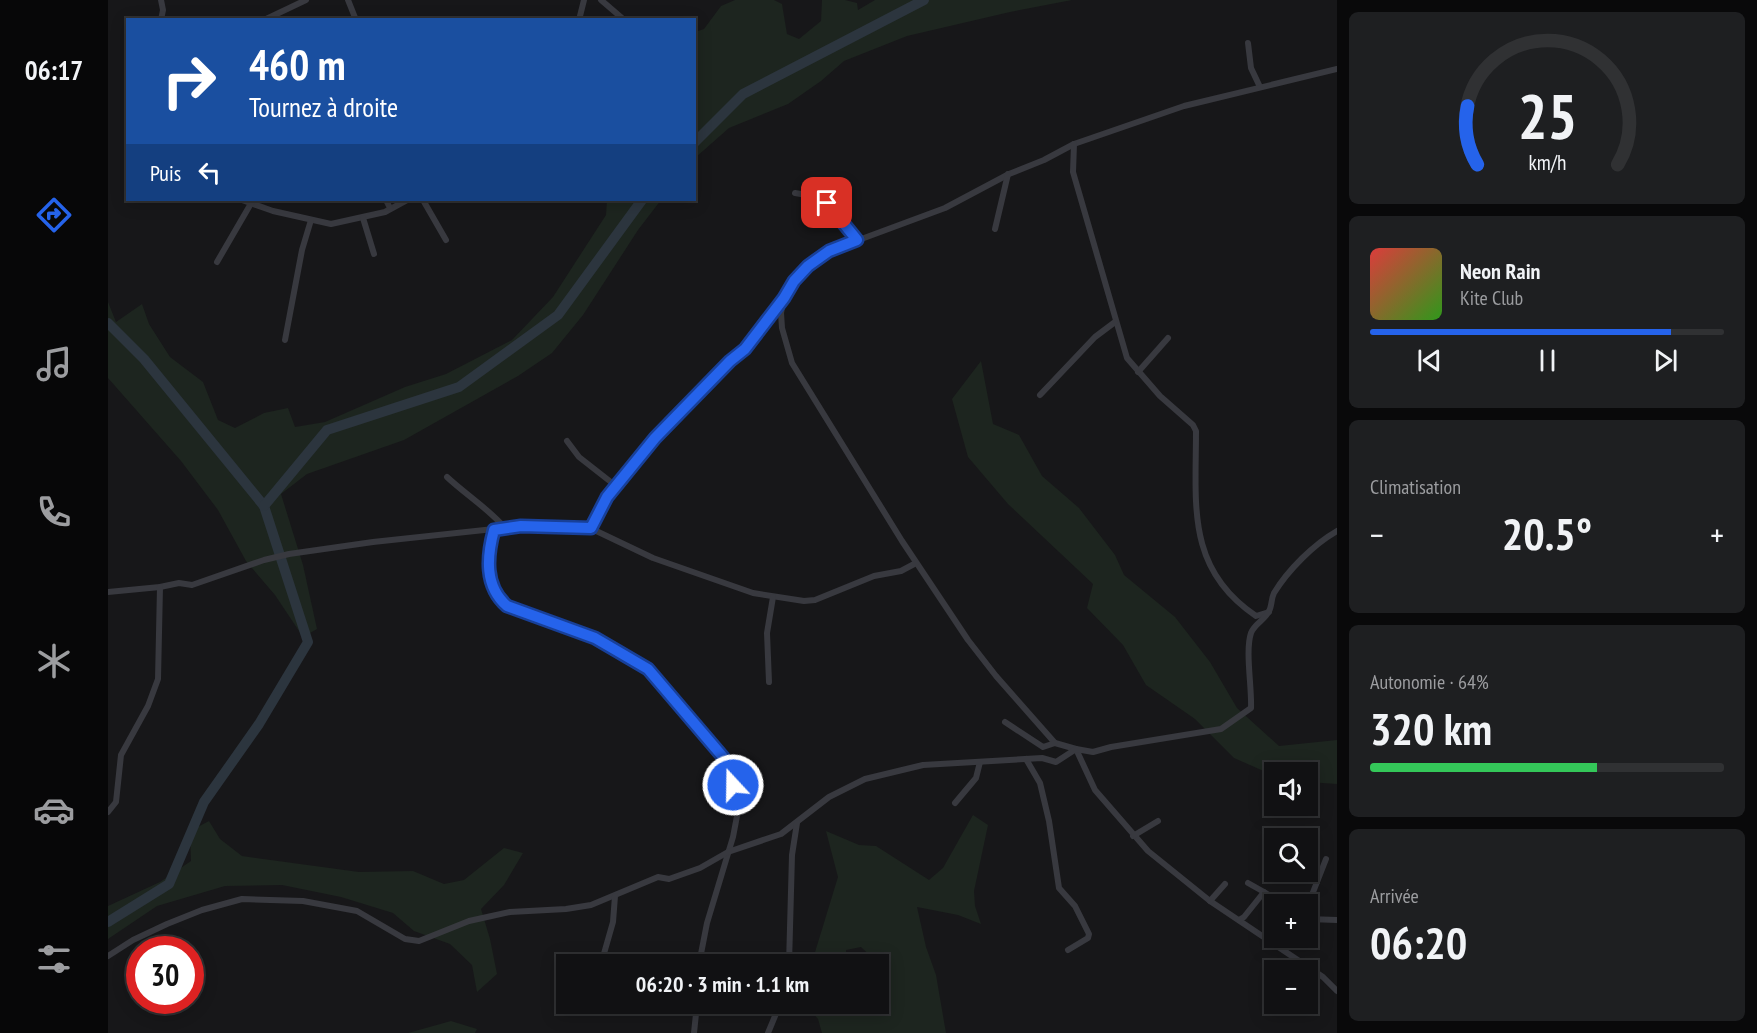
<!DOCTYPE html>
<html lang="fr">
<meta charset="utf-8">
<style>
:root{--surface:#111113;--page:#1e1f21;--text:#f1f3f6;--muted:#9c9da0;--line:#303133;--accent:#2563eb}
body{margin:0;font-family:"PT Sans Narrow",sans-serif;background:var(--page);color:var(--text);height:100vh;display:flex;flex-direction:column;font-size:22px;white-space:nowrap}
*{box-sizing:border-box;margin:0}
p{font-size:20px;color:var(--muted)}
.icon{flex:none;width:33px;height:33px;fill:none;stroke:currentColor;stroke-width:2;stroke-linecap:round;stroke-linejoin:round}
.map{position:relative;flex:1;overflow:hidden}
.panel{display:flex;flex-direction:column;gap:12px;padding:12px;background:#09090a;width:420px}
.panel>*{flex:none}
.top-card{position:absolute;left:18px;top:18px;width:570px;height:183px;border-radius:0px;box-shadow:0 3px 15px #0003,0 0 0 2px var(--line);background:#1a4fa0;color:#fff;overflow:hidden}
.fabs{position:absolute;left:1156px;top:762px;display:grid;gap:12px}
.fabs a{display:grid;place-items:center;width:54px;height:54px;border-radius:0px;background:var(--surface);box-shadow:0 3px 15px #0003,0 0 0 2px var(--line);font-size:30px}
.speed{position:absolute;left:18px;top:936px;display:flex;gap:12px;font-size:30px;font-weight:700;text-align:center}
.speed>*{display:grid;place-content:center;width:78px;height:78px;border-radius:50%;background:var(--surface);box-shadow:0 3px 15px #0003,0 0 0 2px var(--line);line-height:1}
.speed .limit{border:9px solid #d22;background:#fff;color:#111}
.pin{position:absolute;display:grid;place-items:center;width:51px;height:51px;color:#fff;margin:-26px;border-radius:12px;box-shadow:0 3px 9px #0006}
.me{position:absolute;width:66px;margin:-33px;rotate:339deg;stroke-linejoin:round;filter:drop-shadow(0 0 4px #0008)}
.turn{display:flex;align-items:center;gap:21px;height:126px;padding:0 24px;font-size:27px}
.turn .icon{width:78px;height:78px;stroke-width:2.5}
.turn b{display:block;font-size:42px;line-height:51px}
.then{display:flex;align-items:center;height:57px;padding:0 24px;background:#0003;gap:12px;font-size:22px}
.big{font-size:45px;font-weight:600;line-height:1.1}
.panel .widget{flex:1;display:flex;flex-direction:column;justify-content:center;gap:9px;min-width:0;padding:0 21px;border-radius:9px;background:var(--page)}
.panel .dial{align-items:center;gap:0}
.dial svg{height:156px;overflow:visible;fill:none;stroke:var(--line);stroke-width:7;stroke-linecap:round;text-anchor:middle}
.dial text{fill:var(--text);stroke:none}
.song{display:flex;align-items:center;gap:18px}
.cover{width:72px;height:72px;border-radius:9px;background:linear-gradient(135deg,hsl(0 70% 55%),hsl(110 70% 35%))}
.played{height:6px;border-radius:3px;background:linear-gradient(90deg,var(--accent) 85%,var(--line) 85%)}
.keys{display:flex;justify-content:space-around;direction:ltr}
.heat{display:flex;justify-content:space-between;align-items:center;font-size:33px;direction:ltr}
.charge{height:9px;border-radius:4px;background:linear-gradient(90deg,#34c759 64%,var(--line) 0)}
.trip{position:absolute;left:448px;top:954px;width:333px;height:60px;border-radius:0px;background:var(--surface);box-shadow:0 3px 15px #0003,0 0 0 2px var(--line);font-weight:600;line-height:60px;text-align:center}
main{display:flex;flex:1;min-height:0}
.dock{display:flex;flex-direction:column;width:108px;justify-content:space-around;align-items:center;background:#070708;color:var(--muted)}
.dock .icon{width:42px;height:42px}
.dock .current{color:var(--accent)}
.dock b{font-size:27px;color:var(--text)}
.map>svg:first-child{display:block}
.green{fill:#1d251f}
.lines{fill:none;stroke-linecap:round;stroke-linejoin:round}
.river{stroke:#2c353e;stroke-width:10}
.street{stroke:#38393f;stroke-width:6}
.route-casing{stroke:#184099;stroke-width:15}
.route{stroke:#2563eb;stroke-width:10}
</style>
<main>
<nav class="dock">
<b>06:17</b>
<svg class="icon current" aria-label="directions" viewBox="0 0 24 24"><path d="M12 3l9 9-9 9-9-9zM9 14v-3h6M13 9l2 2-2 2"/></svg>
<svg class="icon" aria-label="music" viewBox="0 0 24 24"><path d="M9 18V5l10-2v13"/><circle cx="6" cy="18" r="3"/><circle cx="16" cy="16" r="3"/></svg>
<svg class="icon" aria-label="phone" viewBox="0 0 24 24"><path d="M5 4h4l2 5-3 2q2 4 5 5l2-3 5 2v4C11 20 4 13 5 4z"/></svg>
<svg class="icon" aria-label="climate" viewBox="0 0 24 24"><path d="M12 3v18M4 7l16 10M4 17L20 7"/></svg>
<svg class="icon" aria-label="car" viewBox="0 0 24 24"><path d="M5 17H2v-5l4-1 3-4h7l3 4 3 1v5h-3M9 17h6M6 11h13"/><circle cx="7" cy="17" r="2"/><circle cx="17" cy="17" r="2"/></svg>
<svg class="icon" aria-label="filters" viewBox="0 0 24 24"><path d="M4 7h16M4 17h16"/><circle cx="9" cy="7" r="2"/><circle cx="15" cy="17" r="2"/></svg>
</nav>
<div class="map">
<svg width="1229" height="1033" viewBox="0 0 1229 1033">
<rect width="100%" height="100%" fill="#171719"/>
<g class="green">
<path d="M627 0H666L674 4 679 34 691 39 713 21 714 0H737L749 3 750 10 767 0H964L902 12 799 36 736 61 713 81 680 104 621 128 587 158V32L596 29 613 6Z"/>
<path d="M499 200H553L530 230 475 315 444 353 410 376 296 440 199 474 173 494 195 565 209 629 195 637 167 595 138 561 110 510 73 461 0 378V302L8 322 34 304 41 324 62 357 95 382 110 420 127 428 156 413 180 408 187 427 217 422 297 387 338 374 404 340 445 297 498 215Z"/>
<path d="M873 361 885 424 911 435 934 476 971 508 1007 555 1016 575 1067 617 1102 662 1129 708 1171 746 1229 740V784L1200 782V772H1167V776L1126 758 1087 719 1038 685 1015 645 979 608 985 584 900 504 860 457 844 399Z"/>
<path d="M865 815 880 825 866 891 867 906 873 924 850 915 809 907 818 947 828 975 838 1033H714L710 1019 700 1007H681L680 1004H743L753 1005 755 1004H771V997L779 987 771 964 753 947 738 950V958L732 964H699L704 962 730 877 718 831 751 845 768 846 821 880 835 868Z"/>
<path d="M101 821 112 839 134 856 251 872 305 871 336 884 356 880 396 848 415 853 396 885 373 909 382 939 389 974 369 992 364 965 342 944 306 931 285 913 233 897 174 885 117 886 49 906 0 939V906L52 882 83 861 82 831Z"/>
<path d="M343 1021 369 1029 367 1033H300Z"/>
</g>
<g class="lines">
<g class="river">
<path d="M586 143 635 94 816 0"/>
<path d="M0 323 36 359 156 506 200 642 151 724 96 802 61 884 0 922"/>
<path d="M156 506 219 430 351 387 450 315 534 200"/>
</g>
<g class="street">
<path d="M240 0 248 20"/>
<path d="M493 0 514 18"/>
<path d="M53 20 55 10 53 0"/>
<path d="M156 20 198 0"/>
<path d="M471 20 476 0"/>
<path d="M1140 43 1143 68 1152 87"/>
<path d="M1229 69 1076 106 966 144 936 160 901 174 837 208 721 251 700 266 686 281 676 298 673 313 674 328 684 363 794 541 860 640 888 676 947 743 968 749 987 790 1040 851 1102 901 1215 977 1229 991"/>
<path d="M966 144 965 172 1019 358 1052 396 1085 425 1088 431C1088 505 1078 569 1148 616L1161 612"/>
<path d="M687 193 704 196 719 203 749 240"/>
<path d="M134 200 165 211 223 224 277 212 299 200"/>
<path d="M278 200 282 208"/>
<path d="M315 200 338 240"/>
<path d="M255 218 266 254"/>
<path d="M887 229 900 174"/>
<path d="M109 262 145 200"/>
<path d="M177 340 194 250 203 220"/>
<path d="M1030 372 1060 338"/>
<path d="M932 395 987 337 1007 322"/>
<path d="M459 441 471 457 508 486"/>
<path d="M339 477C357 494 381 509 397 528"/>
<path d="M482 528 499 497 547 438 622 361 637 349 676 299"/>
<path d="M386 530 380 556 381 569 386 589 392 600 399 606 410 611 462 627 487 638 540 669 618 763 625 785 629 816 625 837 599 923 591 964"/>
<path d="M0 592 52 587 71 583 84 585 156 560 181 554 265 542 413 526 482 528 545 558 645 593 696 601 707 600 766 576 793 571 808 563"/>
<path d="M661 682 659 633 665 597"/>
<path d="M897 722 935 747 947 743"/>
<path d="M918 759 932 783 941 821 951 888 967 906 981 934 980 938 960 950"/>
<path d="M847 803 868 778 872 762"/>
<path d="M0 812 8 802 13 755 40 706 50 679 52 587"/>
<path d="M1025 836 1050 821"/>
<path d="M1140 883 1156 892"/>
<path d="M1102 901 1117 884"/>
<path d="M1200 905 1218 859"/>
<path d="M1200 919 1229 920"/>
<path d="M1131 920 1136 917 1156 892 1175 904"/>
<path d="M0 956 25 940 59 924 94 910 134 899 195 901 249 911 297 939 311 941 361 921 402 912 458 909 483 905 550 877 561 879 592 868 620 852 673 834 721 797 757 779 815 765 934 758 948 762 968 749 985 752 1003 747 1113 729 1143 708C1144 687 1137 651 1143 633 1146 624 1158 619 1161 611 1164 606 1163 599 1166 593 1180 570 1206 544 1229 531"/>
<path d="M542 956 561 964"/>
<path d="M493 964 505 922 507 896"/>
<path d="M681 964 684 855 689 823"/>
<path d="M586 1033 589 1004"/>
<path d="M660 1033 672 1004"/>
</g>
</g>
<g class="lines">
<defs>
<path id="route" d="M625 785 615 757 540 669 487 638 399 606C376 586 379 556 386 530L413 526 483 528 499 497 547 438 622 361 637 349 676 298 686 281 700 266 721 251 749 240 719 203"/>
</defs>
<use href="#route" class="route-casing"/>
<use href="#route" class="route"/>
</g>
</svg>
<div class="fabs">
<a><svg class="icon" aria-label="sound" viewBox="0 0 24 24"><path d="M4 9h4l5-4v14l-5-4H4zM17 9q2 3 0 6"/></svg></a>
<a><svg class="icon" aria-label="search" viewBox="0 0 24 24"><circle cx="10" cy="10" r="6"/><path d="M15 15l6 6"/></svg></a>
<a>+</a>
<a>−</a>
</div>
<div class="speed"><div class="limit">30</div></div>
<div class="pin" style="left:719px;top:203px;background:#d93025"><svg class="icon" aria-label="arrive" viewBox="0 0 24 24"><path d="M6 21V4h12l-3 4 3 4H6"/></svg></div>
<svg class="me" style="left:625px;top:785px" viewBox="-20 -20 40 40"><circle r="17" fill="#2563eb" stroke="#fff" stroke-width="3"/><path d="M0-11L8 9 0 5-8 9z" fill="#fff"/></svg>
<div class="trip">06:20 · 3 min · 1.1 km</div>
<div class="top-card">
<div class="turn"><svg class="icon" aria-label="right" viewBox="0 0 24 24"><path d="M7 20v-9h11M14 6l5 5-5 5"/></svg><div><b>460 m</b>Tournez à droite</div></div>
<div class="then">Puis<svg class="icon" aria-label="left" viewBox="0 0 24 24"><path d="M17 20v-9H6M10 6l-5 5 5 5"/></svg></div>
</div>
</div>
<section class="panel">
<div class="widget dial"><svg viewBox="0 0 100 80">
<path d="M14 69A42 42 0 1 1 86 69"/>
<path d="M14 69A42 42 0 0 1 9 39" stroke="#2563eb"/>
<text x="50" y="56" font-size="32" font-weight="700">25</text>
<text x="50" y="72" font-size="11">km/h</text>
</svg></div>
<div class="widget">
<div class="song"><i class="cover"></i><div><b>Neon Rain</b><p>Kite Club</p></div></div>
<div class="played"></div>
<div class="keys"><svg class="icon" aria-label="previous" viewBox="0 0 24 24"><path d="M18 5L8 12l10 7zM5 5v14"/></svg><svg class="icon" aria-label="pause" viewBox="0 0 24 24"><path d="M8 5v14M16 5v14"/></svg><svg class="icon" aria-label="next" viewBox="0 0 24 24"><path d="M6 5l10 7-10 7zM19 5v14"/></svg></div>
</div>
<div class="widget"><p>Climatisation</p>
<div class="heat"><a>−</a><b class="big">20.5°</b><a>+</a></div>
</div>
<div class="widget"><p>Autonomie · 64%</p><b class="big">320 km</b><div class="charge"></div></div>
<div class="widget"><p>Arrivée</p><b class="big">06:20</b></div>
</section>
</main>
